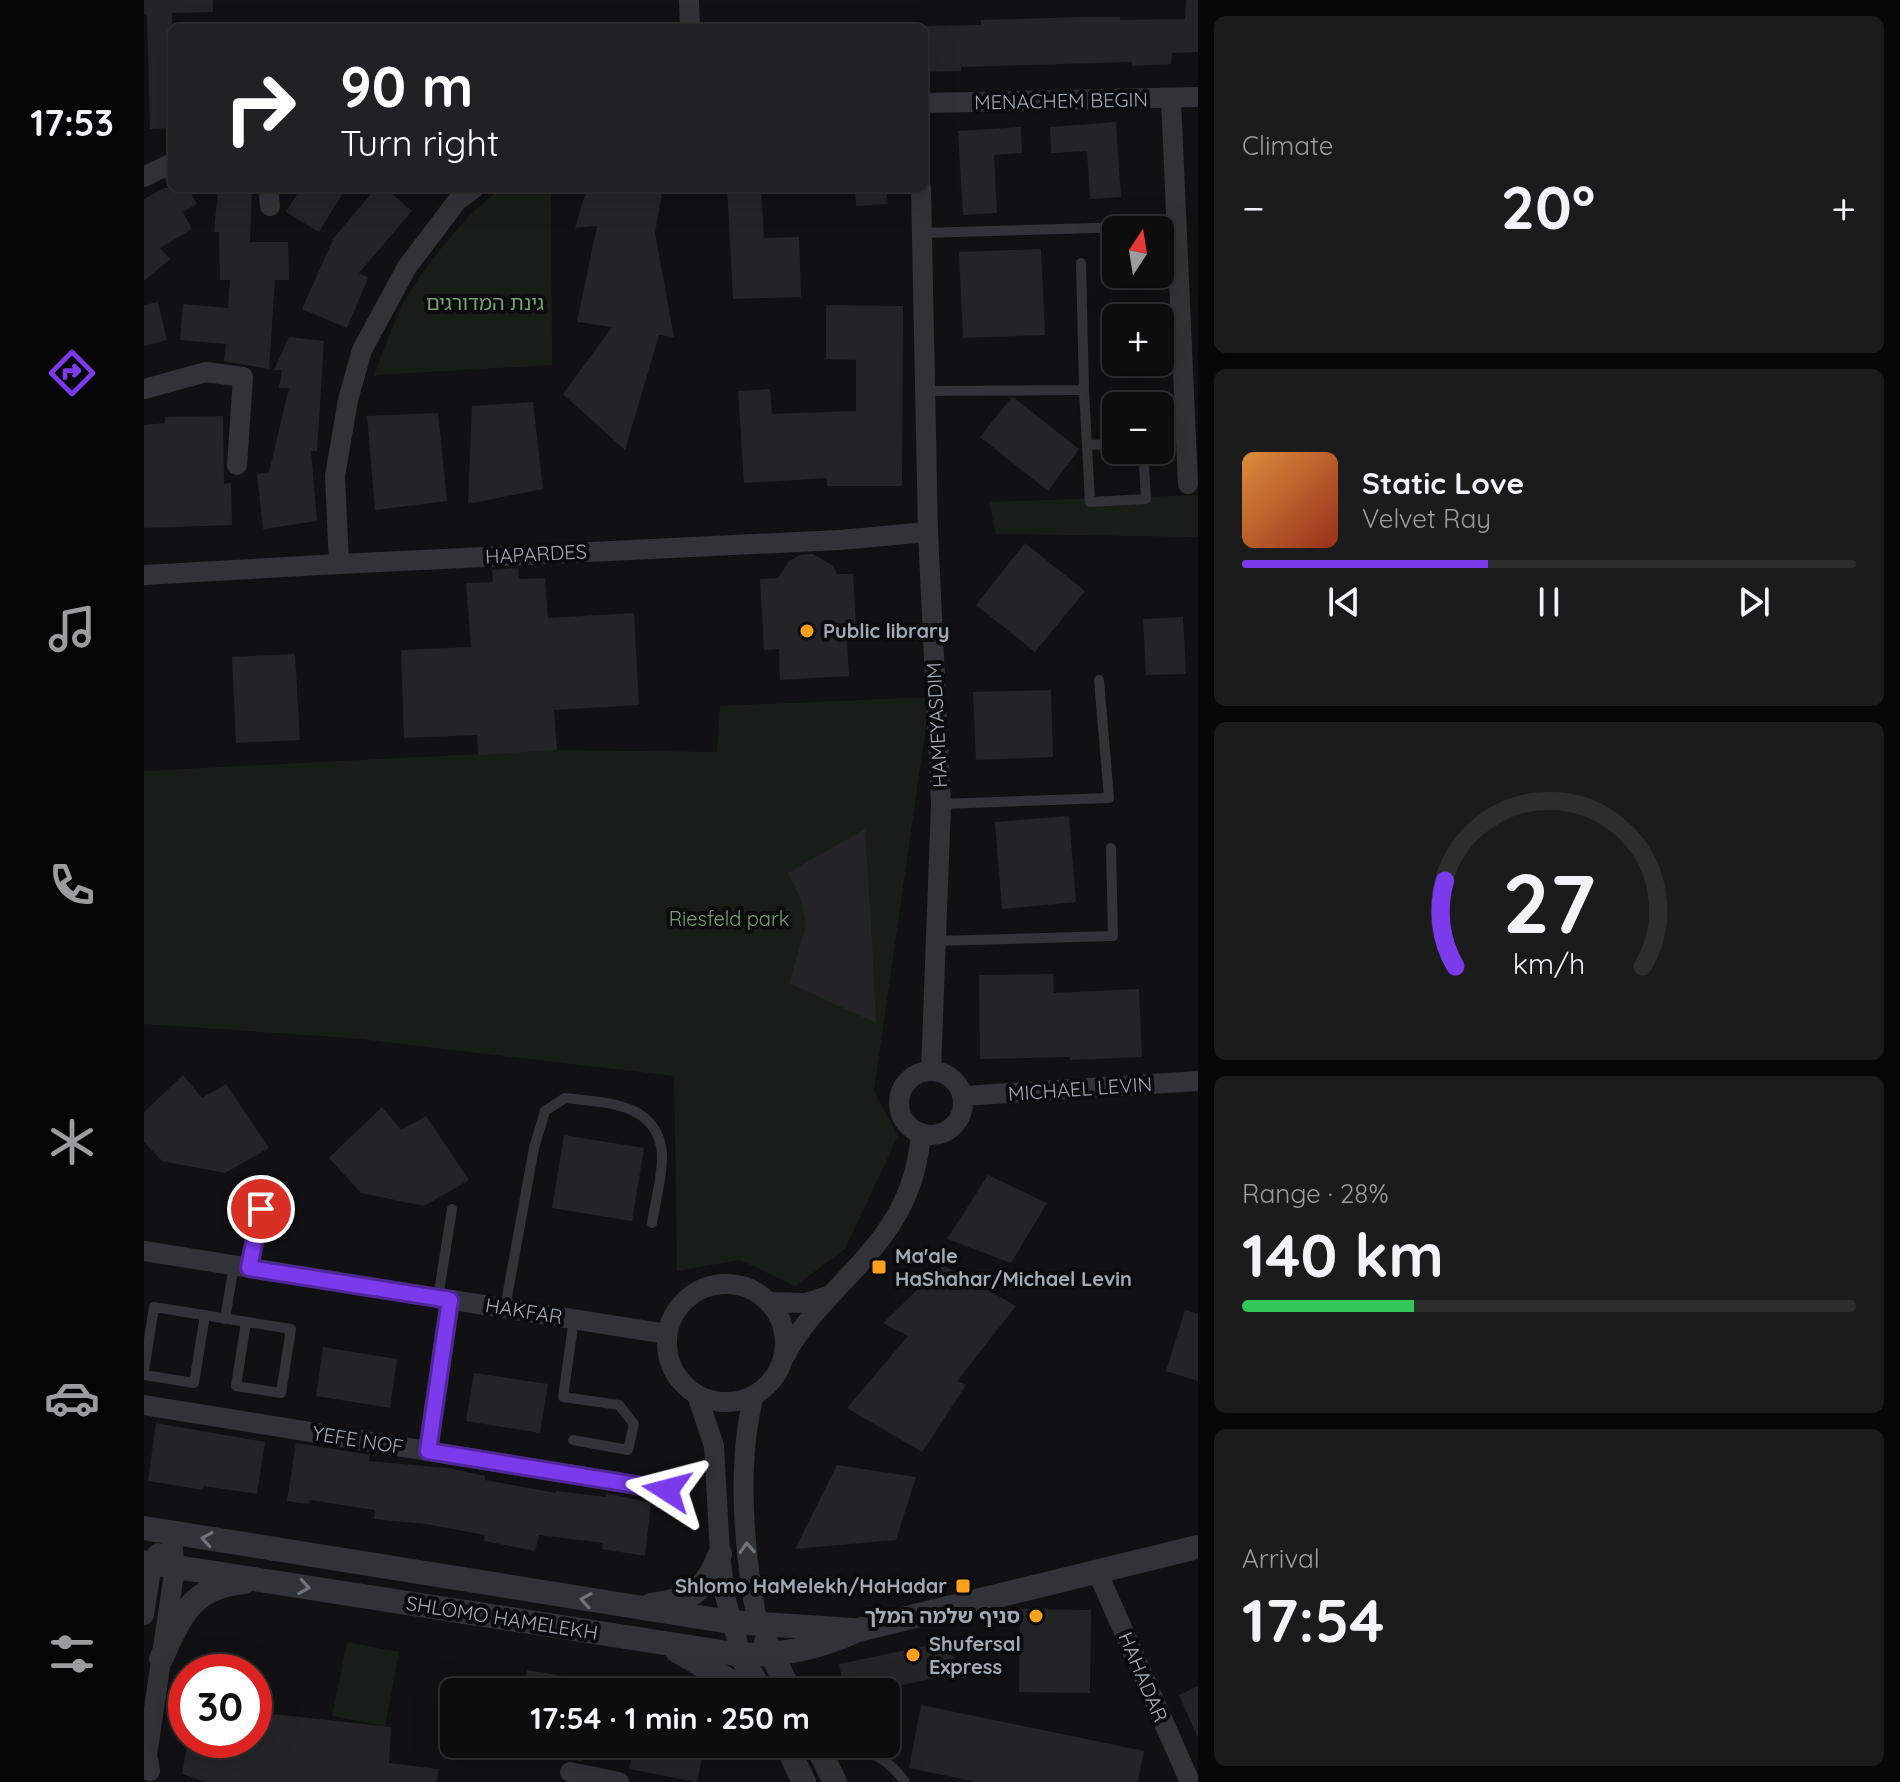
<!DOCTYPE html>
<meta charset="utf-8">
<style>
:root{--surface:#0d0d0e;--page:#1b1b1c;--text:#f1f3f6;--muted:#9a9c9e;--line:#2d2d2e;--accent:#7c3aed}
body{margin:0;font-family:Quicksand,"Noto Sans Hebrew",sans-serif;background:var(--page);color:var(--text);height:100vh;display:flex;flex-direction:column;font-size:30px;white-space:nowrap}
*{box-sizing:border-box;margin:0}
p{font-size:26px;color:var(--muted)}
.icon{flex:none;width:44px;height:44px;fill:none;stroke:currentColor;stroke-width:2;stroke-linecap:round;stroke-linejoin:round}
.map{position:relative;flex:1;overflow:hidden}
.sheet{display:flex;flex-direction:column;gap:16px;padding:16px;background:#070708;width:702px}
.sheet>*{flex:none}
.guide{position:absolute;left:24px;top:24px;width:760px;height:168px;border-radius:12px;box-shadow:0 8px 32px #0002,0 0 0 2px var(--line);background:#202124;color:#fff;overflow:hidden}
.needle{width:52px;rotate:12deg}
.tools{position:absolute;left:958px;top:216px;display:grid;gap:16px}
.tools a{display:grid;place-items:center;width:72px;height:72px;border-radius:12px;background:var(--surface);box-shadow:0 8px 32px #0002,0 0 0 2px var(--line);font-size:40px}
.speed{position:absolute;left:24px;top:1654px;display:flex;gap:16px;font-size:40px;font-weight:700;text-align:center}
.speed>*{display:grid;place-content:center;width:104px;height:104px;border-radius:50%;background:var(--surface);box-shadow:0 8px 32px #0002,0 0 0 2px var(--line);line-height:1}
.speed .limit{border:12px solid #d22;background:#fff;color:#111}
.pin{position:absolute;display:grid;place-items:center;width:68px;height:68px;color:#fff;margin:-34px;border:4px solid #fff;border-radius:50%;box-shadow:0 2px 8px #0007}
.me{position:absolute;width:88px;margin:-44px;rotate:279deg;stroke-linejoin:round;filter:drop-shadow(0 0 6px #0008)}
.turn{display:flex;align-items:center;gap:28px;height:168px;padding:0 40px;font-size:36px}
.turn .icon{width:104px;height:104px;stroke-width:2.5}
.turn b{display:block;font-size:56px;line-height:68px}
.big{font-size:60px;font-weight:800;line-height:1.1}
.sheet .card{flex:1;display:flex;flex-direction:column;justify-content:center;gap:12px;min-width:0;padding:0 28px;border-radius:12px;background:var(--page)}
.sheet .dial{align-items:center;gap:0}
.dial svg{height:208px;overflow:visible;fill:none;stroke:var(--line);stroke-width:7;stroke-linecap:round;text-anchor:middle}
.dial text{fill:var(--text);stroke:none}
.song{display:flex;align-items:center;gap:24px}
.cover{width:96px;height:96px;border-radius:12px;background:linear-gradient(135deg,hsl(30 70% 55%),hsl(10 70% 35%))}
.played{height:8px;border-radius:4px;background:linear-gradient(90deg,var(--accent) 40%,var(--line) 40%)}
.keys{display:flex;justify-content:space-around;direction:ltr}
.heat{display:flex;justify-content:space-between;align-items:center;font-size:44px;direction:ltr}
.charge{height:12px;border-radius:6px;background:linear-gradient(90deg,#34c759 28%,var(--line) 0)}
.trip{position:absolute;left:296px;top:1678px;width:460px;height:80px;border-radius:12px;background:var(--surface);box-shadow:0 8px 32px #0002,0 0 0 2px var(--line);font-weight:800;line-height:80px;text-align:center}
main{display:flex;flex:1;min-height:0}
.tabs{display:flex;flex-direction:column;width:144px;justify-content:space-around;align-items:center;background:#050506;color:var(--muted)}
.tabs .icon{width:56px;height:56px}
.tabs .active{color:var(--accent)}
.tabs b{font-size:36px;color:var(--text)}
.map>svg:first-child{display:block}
.green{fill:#171e17}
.building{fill:#242427}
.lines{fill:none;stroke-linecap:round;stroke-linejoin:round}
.service{stroke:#323338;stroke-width:10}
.minor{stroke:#323338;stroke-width:20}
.tertiary{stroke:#323338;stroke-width:24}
.oneway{stroke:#6f747d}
.route-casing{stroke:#51269a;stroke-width:20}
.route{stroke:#7c3aed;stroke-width:14}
.poi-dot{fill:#ffa01d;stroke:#0c0c0e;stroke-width:3}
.labels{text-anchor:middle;stroke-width:8;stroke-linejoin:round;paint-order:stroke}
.street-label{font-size:20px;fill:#a1a9b5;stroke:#0c0c0e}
.park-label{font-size:20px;fill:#77a176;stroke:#0c0c0e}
.poi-label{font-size:20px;font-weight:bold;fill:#a1a9b5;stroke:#0c0c0e;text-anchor:start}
</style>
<main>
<nav class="tabs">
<b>17:53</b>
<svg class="icon active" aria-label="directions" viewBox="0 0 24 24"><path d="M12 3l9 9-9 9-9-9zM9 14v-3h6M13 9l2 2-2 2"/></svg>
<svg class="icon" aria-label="music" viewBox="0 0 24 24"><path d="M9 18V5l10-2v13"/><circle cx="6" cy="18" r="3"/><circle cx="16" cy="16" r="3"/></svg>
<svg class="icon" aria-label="phone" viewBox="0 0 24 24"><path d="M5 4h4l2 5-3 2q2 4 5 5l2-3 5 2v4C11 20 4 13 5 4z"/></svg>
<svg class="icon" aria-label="climate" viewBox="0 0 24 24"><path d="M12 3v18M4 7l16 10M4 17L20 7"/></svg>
<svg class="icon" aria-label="car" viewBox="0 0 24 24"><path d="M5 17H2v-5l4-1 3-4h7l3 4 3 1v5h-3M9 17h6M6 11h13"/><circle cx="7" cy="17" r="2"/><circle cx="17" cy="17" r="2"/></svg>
<svg class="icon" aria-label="filters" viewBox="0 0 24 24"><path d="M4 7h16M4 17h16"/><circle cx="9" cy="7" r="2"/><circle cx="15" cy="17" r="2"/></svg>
</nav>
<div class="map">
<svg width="1054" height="1782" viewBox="0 0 1054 1782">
<rect width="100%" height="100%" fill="#111113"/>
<g class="green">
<path d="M359 188H407L408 365 230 375C240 351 248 324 261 300 279 268 328 206 359 188Z"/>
<path d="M1054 495V537L852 534 845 502Z"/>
<path d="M786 697 730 1091 754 1136 701 1249 651 1286 596 1260 533 1271 530 1076 207 1038 0 1024V771L413 750 573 752 576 706Z"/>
<path d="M203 1642 255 1652 241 1726 188 1716Z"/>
</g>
<g class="building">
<path d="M0 0H69V12L28 13V128L6 129 3 14H0Z"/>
<path d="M1042 0H1054V52L1028 53 1027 64 988 66V62L886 65 817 67V71L780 72V26L837 25V20L936 17H976V20L1041 19Z"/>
<path d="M972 122 977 197 946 199 943 151 907 153 906 127Z"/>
<path d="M877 127 878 153 850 155 853 213 819 215 814 131Z"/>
<path d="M20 188H44L53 204 39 212 48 229 16 248 26 259 0 281V199Z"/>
<path d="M74 188H108L106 242H144L145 280H131L125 369 80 361 82 344 36 340 39 304 84 308 86 280H76L75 232H70Z"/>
<path d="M157 188H202L175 232 142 212Z"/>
<path d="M232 188H241L268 211 215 273 224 278 203 328 158 309 188 242H190L188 240Z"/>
<path d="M443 188H519L511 233 530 337 515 335 481 450 419 394 468 327 433 322 453 226 431 228Z"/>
<path d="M583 188H617L620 238 655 237 657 297 589 299Z"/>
<path d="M711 188H742L744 204 712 206Z"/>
<path d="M897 249 901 335 819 338 815 252Z"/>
<path d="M14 302 23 340 0 346V305Z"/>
<path d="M682 305 759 306 758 486H683V478L600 483 594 391 626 389 628 414 712 411V360L682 359Z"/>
<path d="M145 337 180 341 173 451H167L173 521 119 529 113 474 125 472 145 388H135L138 370H130Z"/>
<path d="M867 398H870L935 449 904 491 836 437Z"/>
<path d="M389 402 399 489 324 504 328 406Z"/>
<path d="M294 413 303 501 231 510 223 416Z"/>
<path d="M79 416 80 484 87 483 88 525 0 528V425L21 423V417Z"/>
<path d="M881 543 941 591 891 652 832 605Z"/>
<path d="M669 554 688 565 693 574H709L713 639 703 640 705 676 636 680 635 649 620 650 616 579 634 578 645 561 656 555Z"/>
<path d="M374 568 375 579 401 578 404 618 490 613 495 705 410 710 413 750 334 755 333 735 260 738 257 650 327 647 322 583 349 582 348 570Z"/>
<path d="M1039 617 1042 674 1002 675 999 619Z"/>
<path d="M151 654 156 740 92 743 88 657Z"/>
<path d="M907 690 909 757 832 760 829 692Z"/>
<path d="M925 816 932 902 858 909 851 822Z"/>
<path d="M721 829 728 942 732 1023 645 983 662 926 657 899 644 873Z"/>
<path d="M909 974 910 993 995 989 998 1057 926 1060V1057L836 1059 835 975Z"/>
<path d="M39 1075 58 1098 82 1084 125 1148 81 1173 18 1161 0 1142V1112Z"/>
<path d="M238 1107 257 1130 282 1116 325 1180 280 1206 217 1193 185 1158Z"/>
<path d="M420 1135 500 1148 488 1221 408 1208Z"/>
<path d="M844 1175 903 1203 867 1263 803 1239Z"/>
<path d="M799 1265 872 1306 813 1381 822 1385 778 1452 703 1408 764 1336 739 1323Z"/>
<path d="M1041 1310 1054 1314V1381L1022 1371Z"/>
<path d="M179 1347 253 1359 246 1408 172 1396Z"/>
<path d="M330 1373 404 1384 396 1433 322 1421Z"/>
<path d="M12 1423 121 1442 113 1494 60 1486 59 1490 4 1481Z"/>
<path d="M152 1443 226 1455 225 1461 304 1468 341 1476V1480L412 1493V1491L462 1497V1493L507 1503 501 1556 458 1549 459 1543 395 1535 391 1551 340 1541 341 1535 282 1524 230 1519 231 1510 166 1500 165 1504 143 1501Z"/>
<path d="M693 1465 772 1477 752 1540 651 1549Z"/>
<path d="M876 1609 947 1610 946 1693 875 1692Z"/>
<path d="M806 1641 813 1673 727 1692H701L695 1664Z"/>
<path d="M383 1670 467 1684 466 1692H379Z"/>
<path d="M1054 1686V1738L1035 1695Z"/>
<path d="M777 1705 1000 1751 994 1782H833L765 1768Z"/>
<path d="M110 1712 247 1727 245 1763 295 1769 292 1782H62L38 1774 44 1740H110Z"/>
<path d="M384 1744H441L438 1761 383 1752Z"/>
<path d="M491 1744H561L553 1782 485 1769Z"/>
</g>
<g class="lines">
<g class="service">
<path d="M778 233 988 227"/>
<path d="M940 390 946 502 1002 499 999 450"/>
<path d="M782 391 940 390 937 263"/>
<path d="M943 445 972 444"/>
<path d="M797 804 965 798 955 680"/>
<path d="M792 941 969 936 967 848"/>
<path d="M105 1268 122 1180"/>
<path d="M294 1298 308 1209"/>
<path d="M361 1308 390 1148 401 1111 421 1098C462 1103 514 1102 518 1154 519 1174 511 1203 508 1223"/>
<path d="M81 1319 90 1265"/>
<path d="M0 1371 10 1307 147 1329 137 1393 92 1386 102 1322"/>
<path d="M0 1375 50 1383 61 1315"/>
<path d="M429 1440 484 1450 490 1424 475 1405 419 1397 430 1319"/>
<path d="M676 1752C714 1747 737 1749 761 1782"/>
</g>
<g class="minor">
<path d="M545 0 546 28"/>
<path d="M1027 99 1044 484"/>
<path d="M780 103 1054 97"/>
<path d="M0 177 28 163"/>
<path d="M124 188 126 206"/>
<path d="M777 188 784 532 797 804 787 1071"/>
<path d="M0 389 62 372 99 377 93 465"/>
<path d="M195 564 191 476 204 400 218 350 263 267 313 201 330 188"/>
<path d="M0 575 195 564 695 540 784 532"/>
<circle cx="787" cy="1103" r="32"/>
<path d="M819 1096 1054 1081"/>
<path d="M0 1251 523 1334"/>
<circle cx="582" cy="1343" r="59"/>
<path d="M624 1302 662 1303 687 1295"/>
<path d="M641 1356C656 1327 676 1307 698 1283 743 1237 772 1198 777 1133"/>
<path d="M553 1395 570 1446 576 1554 581 1596 597 1655"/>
<path d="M610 1395C592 1463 600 1556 614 1625"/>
<path d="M0 1405 523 1490"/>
<path d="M284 1451 306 1300"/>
<path d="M953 1571 1046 1782"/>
<path d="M0 1615 8 1563 14 1553"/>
<path d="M6 1771 3 1755 31 1567 27 1533"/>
<path d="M426 1772 475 1782"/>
</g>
<g class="tertiary">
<path d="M0 1528 586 1622 708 1630"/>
<path d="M0 1562 597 1655C641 1655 674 1648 714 1630L1054 1547"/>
<path d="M507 1605C547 1600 561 1592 576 1554"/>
<path d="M622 1642 646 1692"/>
<path d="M533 1651 586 1681 598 1692"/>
<path d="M597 1655 617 1692"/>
<path d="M17 1659C37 1616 47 1587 100 1582"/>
<path d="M642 1744 660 1782"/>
<path d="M672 1744 691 1782"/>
</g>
</g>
<defs><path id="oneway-chevron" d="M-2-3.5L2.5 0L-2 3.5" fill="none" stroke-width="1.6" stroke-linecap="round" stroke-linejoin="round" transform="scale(2)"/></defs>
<g class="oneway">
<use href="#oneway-chevron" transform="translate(63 1539) rotate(-171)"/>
<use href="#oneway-chevron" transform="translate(603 1548) rotate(-93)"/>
<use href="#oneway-chevron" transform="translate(160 1587) rotate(9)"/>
<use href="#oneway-chevron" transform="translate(442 1600) rotate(-171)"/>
</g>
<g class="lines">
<defs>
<path id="route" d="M117 1209 105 1268 306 1300 284 1451 523 1490"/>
</defs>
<use href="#route" class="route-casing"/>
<use href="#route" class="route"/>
</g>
<g class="poi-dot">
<circle cx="663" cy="631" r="8"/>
<rect x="727" y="1259" width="16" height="16" rx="4"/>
<rect x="811" y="1578" width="16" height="16" rx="4"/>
<circle cx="892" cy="1616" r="8"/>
<circle cx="769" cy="1655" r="8"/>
</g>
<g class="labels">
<g class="street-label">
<text transform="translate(917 101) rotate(-1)" y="7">MENACHEM BEGIN</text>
<text transform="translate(392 554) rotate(-3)" y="7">HAPARDES</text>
<text transform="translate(793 725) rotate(-93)" y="7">HAMEYASDIM</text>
<text transform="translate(936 1089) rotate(-4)" y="7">MICHAEL LEVIN</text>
<text transform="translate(380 1311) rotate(9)" y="7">HAKFAR</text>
<text transform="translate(214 1440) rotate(9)" y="7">YEFE NOF</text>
<text transform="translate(358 1618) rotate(9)" y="7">SHLOMO HAMELEKH</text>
<text transform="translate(999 1677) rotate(67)" y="7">HAHADAR</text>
</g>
<g class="park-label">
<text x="341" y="310">גינת המדורגים</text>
<text x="585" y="926">Riesfeld park</text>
</g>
<g class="poi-label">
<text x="679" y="638">Public library</text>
<text x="751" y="1263">Ma'ale<tspan x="751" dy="23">HaShahar/Michael Levin</tspan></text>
<text x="803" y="1593" text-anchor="end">Shlomo HaMelekh/HaHadar</text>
<text x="876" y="1623" text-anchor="end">סניף שלמה המלך</text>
<text x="785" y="1651">Shufersal<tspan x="785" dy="23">Express</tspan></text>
</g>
</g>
</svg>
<div class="tools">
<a><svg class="needle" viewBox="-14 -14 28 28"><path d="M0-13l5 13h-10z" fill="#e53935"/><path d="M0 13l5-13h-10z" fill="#9a9c9e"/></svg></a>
<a>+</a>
<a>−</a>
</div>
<div class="speed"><div class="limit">30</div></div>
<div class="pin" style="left:117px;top:1209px;background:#d93025"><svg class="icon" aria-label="arrive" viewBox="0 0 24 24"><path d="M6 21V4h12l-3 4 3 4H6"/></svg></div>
<svg class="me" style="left:523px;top:1490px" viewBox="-20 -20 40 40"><path d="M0-17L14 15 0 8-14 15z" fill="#7c3aed" stroke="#fff" stroke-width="4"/></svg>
<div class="trip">17:54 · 1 min · 250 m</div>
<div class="guide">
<div class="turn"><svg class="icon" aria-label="right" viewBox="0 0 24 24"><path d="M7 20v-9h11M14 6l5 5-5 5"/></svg><div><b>90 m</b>Turn right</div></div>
</div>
</div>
<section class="sheet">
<div class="card"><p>Climate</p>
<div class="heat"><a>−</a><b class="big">20°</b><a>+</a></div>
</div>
<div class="card">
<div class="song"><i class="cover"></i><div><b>Static Love</b><p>Velvet Ray</p></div></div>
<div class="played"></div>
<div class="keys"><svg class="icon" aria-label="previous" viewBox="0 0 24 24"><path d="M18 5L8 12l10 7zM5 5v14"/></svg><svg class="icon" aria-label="pause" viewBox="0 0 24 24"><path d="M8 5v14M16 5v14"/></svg><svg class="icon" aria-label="next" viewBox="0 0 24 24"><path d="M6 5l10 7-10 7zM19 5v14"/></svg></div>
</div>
<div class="card dial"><svg viewBox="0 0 100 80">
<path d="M14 69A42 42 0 1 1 86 69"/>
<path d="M14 69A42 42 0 0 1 10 36" stroke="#7c3aed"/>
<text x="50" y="56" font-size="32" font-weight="700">27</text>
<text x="50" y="72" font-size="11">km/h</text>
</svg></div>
<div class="card"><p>Range · 28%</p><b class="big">140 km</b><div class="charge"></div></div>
<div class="card"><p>Arrival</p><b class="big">17:54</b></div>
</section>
</main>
